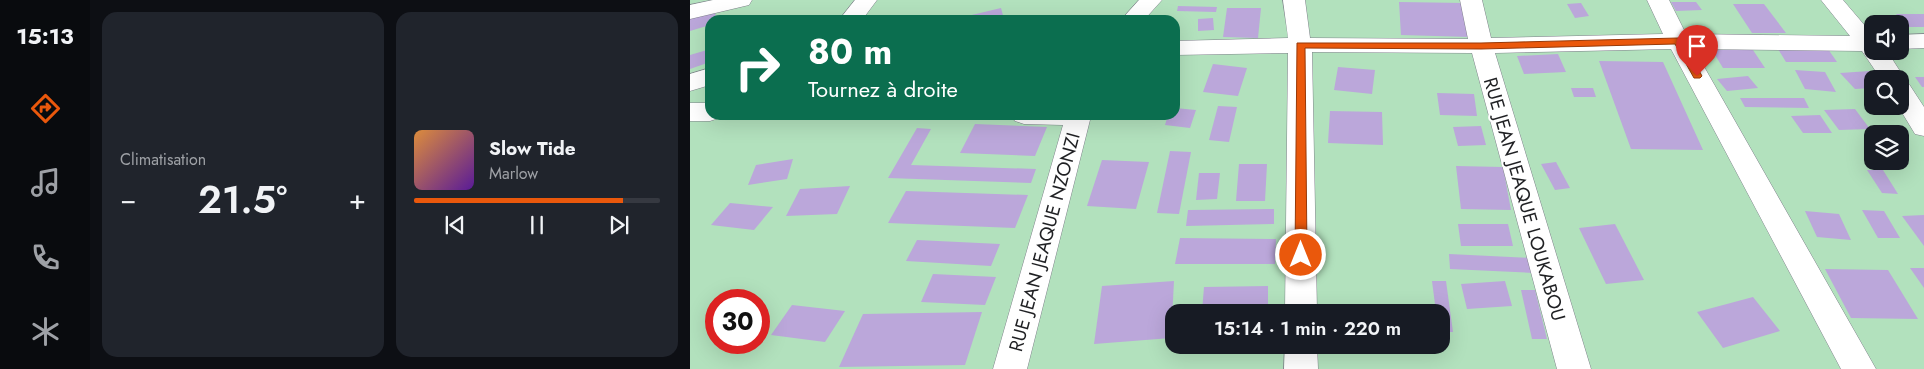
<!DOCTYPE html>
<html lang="fr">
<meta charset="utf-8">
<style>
:root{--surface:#171b24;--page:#20242c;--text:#f1f3f6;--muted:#9ea1a6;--line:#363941;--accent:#ea580c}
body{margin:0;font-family:Jost,sans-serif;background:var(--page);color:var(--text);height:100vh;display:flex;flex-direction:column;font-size:19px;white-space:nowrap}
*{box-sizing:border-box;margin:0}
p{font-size:16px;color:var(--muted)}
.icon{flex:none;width:28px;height:28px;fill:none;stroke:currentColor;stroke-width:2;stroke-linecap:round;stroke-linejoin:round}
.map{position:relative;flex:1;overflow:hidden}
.panel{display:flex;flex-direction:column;gap:12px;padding:12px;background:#0d0f14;width:600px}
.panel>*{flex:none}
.guide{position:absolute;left:15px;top:15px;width:475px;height:105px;border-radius:15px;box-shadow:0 5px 20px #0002;background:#0b6e4f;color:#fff;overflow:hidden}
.buttons{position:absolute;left:1174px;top:15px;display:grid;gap:10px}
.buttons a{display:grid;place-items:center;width:45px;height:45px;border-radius:10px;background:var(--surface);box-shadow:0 5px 20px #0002;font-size:25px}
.speed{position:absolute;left:15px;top:289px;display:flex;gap:10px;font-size:25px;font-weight:700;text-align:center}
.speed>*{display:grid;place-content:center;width:65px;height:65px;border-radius:50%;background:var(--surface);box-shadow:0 5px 20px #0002;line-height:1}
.speed .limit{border:8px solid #d22;background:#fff;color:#111}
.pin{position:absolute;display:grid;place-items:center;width:42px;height:42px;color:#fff;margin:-51px -21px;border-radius:50% 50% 50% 0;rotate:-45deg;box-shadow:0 0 5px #0007}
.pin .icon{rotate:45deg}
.me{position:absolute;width:55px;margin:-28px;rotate:0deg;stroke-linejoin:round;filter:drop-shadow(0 0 4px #0008)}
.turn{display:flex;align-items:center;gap:18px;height:105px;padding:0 20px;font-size:22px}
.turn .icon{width:65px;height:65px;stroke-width:2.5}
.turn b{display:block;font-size:35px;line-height:42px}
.big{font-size:38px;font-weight:600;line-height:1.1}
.panel .card{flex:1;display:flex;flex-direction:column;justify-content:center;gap:8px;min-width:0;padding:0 18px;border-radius:15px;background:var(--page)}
.song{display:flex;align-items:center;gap:15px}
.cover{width:60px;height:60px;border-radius:8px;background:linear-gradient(135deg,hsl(30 70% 55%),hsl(270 70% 35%))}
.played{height:5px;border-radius:2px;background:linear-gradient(90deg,var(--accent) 85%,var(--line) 85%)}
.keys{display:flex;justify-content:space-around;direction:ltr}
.heat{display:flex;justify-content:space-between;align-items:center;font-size:28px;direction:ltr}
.panel .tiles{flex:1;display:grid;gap:12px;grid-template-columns:repeat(2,1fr)}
.trip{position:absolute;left:475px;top:304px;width:285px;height:50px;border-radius:15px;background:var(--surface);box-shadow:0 5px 20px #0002;font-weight:600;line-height:50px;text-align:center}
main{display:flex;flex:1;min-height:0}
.tab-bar{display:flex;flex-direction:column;width:90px;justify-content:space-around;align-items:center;background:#090b0e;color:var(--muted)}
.tab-bar .icon{width:35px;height:35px}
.tab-bar .selected{color:var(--accent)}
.tab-bar b{font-size:22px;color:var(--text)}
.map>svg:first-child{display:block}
.green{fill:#b2e1bd;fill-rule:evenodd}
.building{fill:#bba7da}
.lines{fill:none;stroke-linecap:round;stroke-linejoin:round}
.minor-casing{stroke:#80828c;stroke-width:1}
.minor{fill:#fff;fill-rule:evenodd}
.route{fill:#ea580c;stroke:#983908}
.labels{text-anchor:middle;stroke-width:4;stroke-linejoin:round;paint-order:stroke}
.street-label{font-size:19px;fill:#1f2023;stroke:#fff}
</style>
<main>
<nav class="tab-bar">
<b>15:13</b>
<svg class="icon selected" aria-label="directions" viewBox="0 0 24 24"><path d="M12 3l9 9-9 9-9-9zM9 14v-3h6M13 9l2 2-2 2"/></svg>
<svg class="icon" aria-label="music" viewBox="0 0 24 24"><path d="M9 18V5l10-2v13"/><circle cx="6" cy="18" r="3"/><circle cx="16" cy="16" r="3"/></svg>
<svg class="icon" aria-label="phone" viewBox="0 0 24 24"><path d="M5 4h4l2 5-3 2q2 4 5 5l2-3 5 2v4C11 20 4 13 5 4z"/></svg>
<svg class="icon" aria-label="climate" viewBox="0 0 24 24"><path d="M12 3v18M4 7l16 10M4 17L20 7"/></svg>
</nav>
<section class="panel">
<div class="tiles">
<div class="card"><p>Climatisation</p>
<div class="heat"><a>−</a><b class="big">21.5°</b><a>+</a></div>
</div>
<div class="card">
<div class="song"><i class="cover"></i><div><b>Slow Tide</b><p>Marlow</p></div></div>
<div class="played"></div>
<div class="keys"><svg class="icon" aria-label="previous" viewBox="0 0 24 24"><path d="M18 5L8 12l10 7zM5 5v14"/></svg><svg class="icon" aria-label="pause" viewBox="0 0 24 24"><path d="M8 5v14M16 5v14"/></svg><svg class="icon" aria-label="next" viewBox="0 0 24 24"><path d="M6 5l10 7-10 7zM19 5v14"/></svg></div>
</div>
</div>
</section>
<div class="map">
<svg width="1234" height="369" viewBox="0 0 1234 369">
<rect width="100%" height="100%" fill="#e7eaf5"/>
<path class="green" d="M0 0H1234V369H0ZM20 20H485V115H20ZM1182 24H1210V51H1182ZM1182 79H1210V106H1182ZM1182 134H1210V161H1182ZM26 300H69V342H26ZM484 312H751V345H484Z"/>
<g class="building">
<path d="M709 2 775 3 780 37 711 35Z"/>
<path d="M981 2H1006L1012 10 986 11Z"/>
<path d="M891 3 899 16 885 18 877 4Z"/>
<path d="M1043 4H1074L1096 33H1062Z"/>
<path d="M488 6 527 7 526 12 487 11Z"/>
<path d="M311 8 314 19 266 20 265 19Z"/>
<path d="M537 8H571L568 38 533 37Z"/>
<path d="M25 11 26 20H20V25L0 31V18Z"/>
<path d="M1206 14H1234V27H1218Z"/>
<path d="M523 18 524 30 508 31V19Z"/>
<path d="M1088 49H1138L1147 62H1096Z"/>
<path d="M17 50 20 62 0 69V55Z"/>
<path d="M1022 50H1063L1075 68H1033Z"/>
<path d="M868 54 876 72 834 74 827 56Z"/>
<path d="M909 61 973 62 1013 150 941 149Z"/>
<path d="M523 64 557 68 548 96 513 92Z"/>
<path d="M648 67 685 70 682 94 644 90Z"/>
<path d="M1105 70 1135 72 1146 92 1115 89Z"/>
<path d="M1180 71 1188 79H1182V88L1165 89 1150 73Z"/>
<path d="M1058 76 1068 88 1037 91 1027 79Z"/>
<path d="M1225 77H1234V87H1232Z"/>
<path d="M881 88H903L906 97H884Z"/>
<path d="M747 93 784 94 787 116 750 115Z"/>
<path d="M1050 98H1114L1119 108 1055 107Z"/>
<path d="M528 106 547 107 539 142 519 140Z"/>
<path d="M485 108 506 110 500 128 475 125 478 115H485Z"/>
<path d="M1165 109 1180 129 1149 130 1134 110Z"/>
<path d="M640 111 692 112 693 145 638 143Z"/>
<path d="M1130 115 1142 133H1113L1101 116Z"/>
<path d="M285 124 357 127 345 156 270 153Z"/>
<path d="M791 126 796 145 768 146 763 127Z"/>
<path d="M227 128 241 129 221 165 346 169 341 183 198 178Z"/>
<path d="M480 151 501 152 489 214 467 213Z"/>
<path d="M103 159 97 179 58 185 66 165Z"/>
<path d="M412 160 459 162 446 209 397 206Z"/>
<path d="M866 162 880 188 865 190 851 164Z"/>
<path d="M549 164H577L575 201H546Z"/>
<path d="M766 166 813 167 821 210 771 209Z"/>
<path d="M1177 170H1193L1208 194 1192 193Z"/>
<path d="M509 173H530L527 199 506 200Z"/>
<path d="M160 186 147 214 96 216 110 189Z"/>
<path d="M216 191 338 195 325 228 198 223Z"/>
<path d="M40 203 83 207 64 230 21 225Z"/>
<path d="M584 209V224L496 226 498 210Z"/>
<path d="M1172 210 1194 211 1210 238H1188Z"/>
<path d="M1115 211 1149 214 1161 240 1127 237Z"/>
<path d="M1234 215V246L1212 216Z"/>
<path d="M768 224H818L823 246H771Z"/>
<path d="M925 224 954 280 916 284 889 228Z"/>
<path d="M490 238 586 239 585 264H485Z"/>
<path d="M227 240 310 244 301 266 216 261Z"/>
<path d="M759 254 842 258 844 273 760 269Z"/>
<path d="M1220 268H1234V288Z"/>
<path d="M1135 269 1198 270 1228 319 1161 318Z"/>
<path d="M243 274 306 277 295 305 231 302Z"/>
<path d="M484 281 481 338 404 344 412 286Z"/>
<path d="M742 281H756L763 332H751V312H746Z"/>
<path d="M815 281 822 306 777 309 771 284Z"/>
<path d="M578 286V312H512L514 287Z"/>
<path d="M831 290H845L857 339H842Z"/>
<path d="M1063 297 1090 331 1033 348 1007 312Z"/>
<path d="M102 305 155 311 135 342 81 335Z"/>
<path d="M292 312 275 365 149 367 173 314Z"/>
<path d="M650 345H717L718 347 650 350Z"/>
</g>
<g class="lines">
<defs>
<g id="minor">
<path d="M23 0H62L59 5 0 19V5Z"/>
<path d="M165 0H187L172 20H149Z"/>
<path d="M449 0H472L454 20H431Z"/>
<path d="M593 0H615L620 38 778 39 770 0H792L801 38 973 34 957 0H979L996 34 1160 36 1131 0H1153L1182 34V51H1197L1215 79 1213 82 1219 84 1234 107V136L1225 134 1208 106H1210V79H1191L1172 51 1004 49 1186 369H1151L981 49 805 53 901 369H867L782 53 622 52 627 312H595L598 53 485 55V41L598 38Z"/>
<path d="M1234 34V48L1210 49V35Z"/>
<path d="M20 68V85L0 91V74Z"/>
<path d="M0 103H20V115H31L29 118 20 121H0Z"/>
<path d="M321 115 401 116 337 369H303L373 125 334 124 325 121Z"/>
<path d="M595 345H627L628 369H594Z"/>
</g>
</defs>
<use href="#minor" class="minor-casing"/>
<use href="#minor" class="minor"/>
</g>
<path class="route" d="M988 38 993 41 1012 76 1010 78H1004L985 44 791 49 615 48 617 255 615 259 611 260 606 259 605 255 607 43H791Z"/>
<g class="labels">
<g class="street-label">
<text transform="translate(835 199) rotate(74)" y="7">RUE JEAN JEAQUE LOUKABOU</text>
<text transform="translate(354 242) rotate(-75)" y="7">RUE JEAN JEAQUE NZONZI</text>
</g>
</g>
</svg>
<div class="buttons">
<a><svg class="icon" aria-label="sound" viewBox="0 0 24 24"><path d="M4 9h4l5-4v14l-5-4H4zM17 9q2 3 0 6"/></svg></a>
<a><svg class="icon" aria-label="search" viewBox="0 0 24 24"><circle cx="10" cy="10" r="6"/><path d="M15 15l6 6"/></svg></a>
<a><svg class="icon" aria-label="layers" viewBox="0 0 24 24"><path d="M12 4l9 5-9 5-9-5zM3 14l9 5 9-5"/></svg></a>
</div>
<div class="speed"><div class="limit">30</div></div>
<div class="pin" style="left:1007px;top:76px;background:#d93025"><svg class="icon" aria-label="arrive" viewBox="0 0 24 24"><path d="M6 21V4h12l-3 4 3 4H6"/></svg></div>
<svg class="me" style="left:611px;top:255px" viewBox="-20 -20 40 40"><circle r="17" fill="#ea580c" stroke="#fff" stroke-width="3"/><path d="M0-11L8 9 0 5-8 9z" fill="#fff"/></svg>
<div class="trip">15:14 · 1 min · 220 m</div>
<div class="guide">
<div class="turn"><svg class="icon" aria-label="right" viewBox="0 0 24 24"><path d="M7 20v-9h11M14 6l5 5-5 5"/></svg><div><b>80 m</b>Tournez à droite</div></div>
</div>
</div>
</main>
